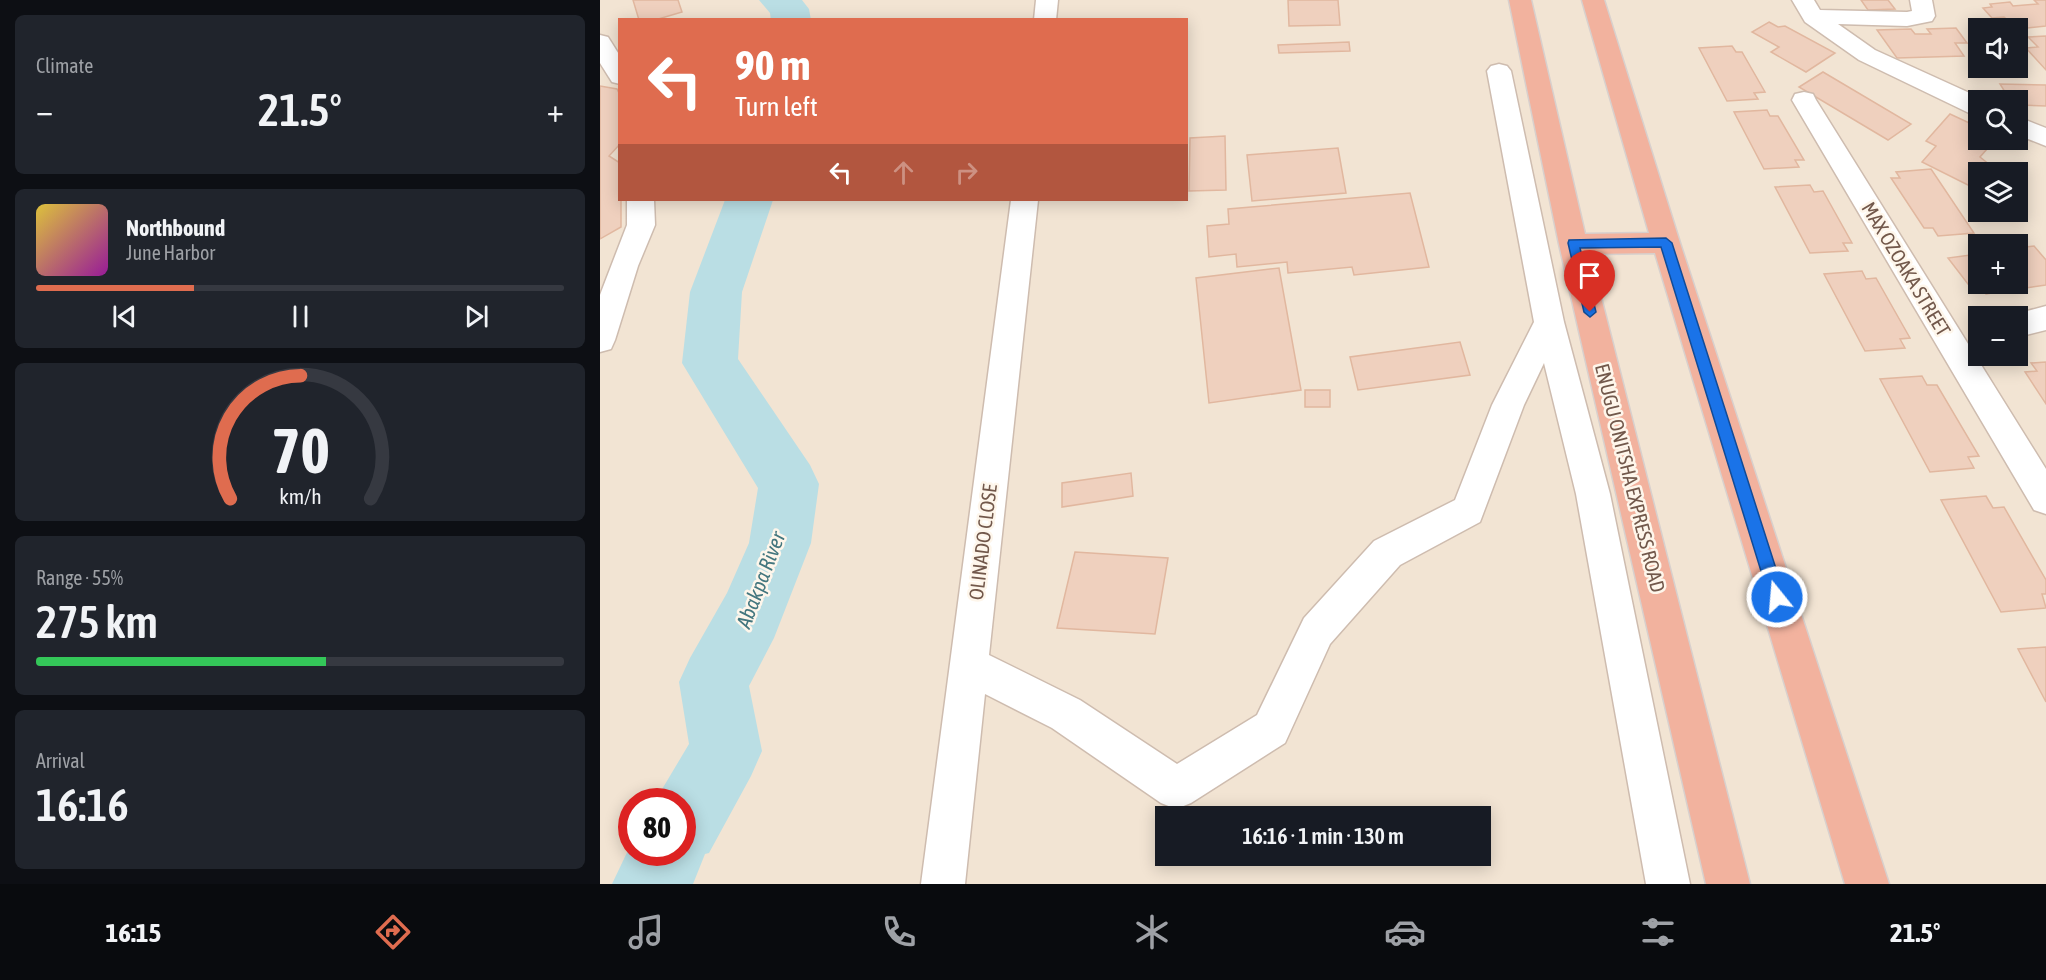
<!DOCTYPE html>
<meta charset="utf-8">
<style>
:root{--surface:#171b24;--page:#20242c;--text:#f1f3f6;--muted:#9ea1a6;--line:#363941;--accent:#df6c4f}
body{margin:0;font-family:"Asap Condensed",sans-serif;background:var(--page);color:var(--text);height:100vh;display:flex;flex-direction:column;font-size:22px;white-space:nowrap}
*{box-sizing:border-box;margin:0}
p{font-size:20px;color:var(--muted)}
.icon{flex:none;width:33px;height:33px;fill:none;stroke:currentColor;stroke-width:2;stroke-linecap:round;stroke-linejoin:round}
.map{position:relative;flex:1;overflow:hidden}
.details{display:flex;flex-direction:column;gap:15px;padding:15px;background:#0d0f14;width:600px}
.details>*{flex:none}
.banner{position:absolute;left:18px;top:18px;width:570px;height:183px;border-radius:0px;box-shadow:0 3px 15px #0003;background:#df6c4f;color:#fff;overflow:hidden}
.buttons{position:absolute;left:1368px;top:18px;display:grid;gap:12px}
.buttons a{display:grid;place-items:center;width:60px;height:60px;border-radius:0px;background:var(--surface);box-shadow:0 3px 15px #0003;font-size:30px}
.speed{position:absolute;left:18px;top:788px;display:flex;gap:12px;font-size:30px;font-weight:700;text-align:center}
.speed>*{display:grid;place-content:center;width:78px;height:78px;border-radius:50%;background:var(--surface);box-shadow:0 3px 15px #0003;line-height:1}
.speed .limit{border:9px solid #d22;background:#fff;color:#111}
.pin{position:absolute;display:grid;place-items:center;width:51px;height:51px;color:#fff;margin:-62px -26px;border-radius:50% 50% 50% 0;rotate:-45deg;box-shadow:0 0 6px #0007}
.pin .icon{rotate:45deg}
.me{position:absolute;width:66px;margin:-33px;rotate:343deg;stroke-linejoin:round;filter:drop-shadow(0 0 4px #0008)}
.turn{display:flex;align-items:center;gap:21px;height:126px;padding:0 18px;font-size:27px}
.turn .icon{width:78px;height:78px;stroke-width:2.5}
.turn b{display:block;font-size:42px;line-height:51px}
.lanes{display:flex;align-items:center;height:57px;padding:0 18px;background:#0003;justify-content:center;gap:30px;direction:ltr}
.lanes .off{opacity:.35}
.big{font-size:45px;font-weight:600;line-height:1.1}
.details .widget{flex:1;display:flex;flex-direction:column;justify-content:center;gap:9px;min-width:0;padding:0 21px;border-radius:9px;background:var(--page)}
.details .dial{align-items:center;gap:0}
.dial svg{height:156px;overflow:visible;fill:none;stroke:var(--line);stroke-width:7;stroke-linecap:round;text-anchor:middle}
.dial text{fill:var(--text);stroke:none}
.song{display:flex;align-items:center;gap:18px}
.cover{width:72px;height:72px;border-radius:9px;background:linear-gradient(135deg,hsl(50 70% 55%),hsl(300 70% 35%))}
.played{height:6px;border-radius:3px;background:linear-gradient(90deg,var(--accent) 30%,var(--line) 30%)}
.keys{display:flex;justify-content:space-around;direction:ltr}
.heat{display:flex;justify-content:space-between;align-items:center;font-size:33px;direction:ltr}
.charge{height:9px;border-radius:4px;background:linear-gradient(90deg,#34c759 55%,var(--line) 0)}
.trip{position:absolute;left:555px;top:806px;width:336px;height:60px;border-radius:0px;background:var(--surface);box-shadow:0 3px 15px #0003;font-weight:600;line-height:60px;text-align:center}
.dock{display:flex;height:96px;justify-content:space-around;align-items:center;background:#090b0e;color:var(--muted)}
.dock .icon{width:42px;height:42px}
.dock .on{color:var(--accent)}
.dock b{font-size:27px;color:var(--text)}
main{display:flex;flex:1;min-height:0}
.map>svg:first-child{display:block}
.residential{fill:#f2e4d3;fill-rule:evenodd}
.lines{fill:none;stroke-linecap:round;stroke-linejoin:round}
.river{fill:#badee4;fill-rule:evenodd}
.building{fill:#efd0be;stroke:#e1b79f;stroke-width:1.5}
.street-casing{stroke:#cebcaf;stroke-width:3}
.highway-casing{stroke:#d8d0cd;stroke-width:3}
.street{fill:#fff;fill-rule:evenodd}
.highway{fill:#f2b29e;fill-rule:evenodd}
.route{fill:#1a73e8;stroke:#114b97;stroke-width:1.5}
.labels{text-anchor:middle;stroke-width:5;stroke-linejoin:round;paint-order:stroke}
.street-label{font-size:20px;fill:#72584b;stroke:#fef6eb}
.water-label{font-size:21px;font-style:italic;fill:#43767e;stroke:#fef6eb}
</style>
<main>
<section class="details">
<div class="widget"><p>Climate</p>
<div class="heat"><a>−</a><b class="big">21.5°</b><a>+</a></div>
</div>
<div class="widget">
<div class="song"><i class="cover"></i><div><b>Northbound</b><p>June Harbor</p></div></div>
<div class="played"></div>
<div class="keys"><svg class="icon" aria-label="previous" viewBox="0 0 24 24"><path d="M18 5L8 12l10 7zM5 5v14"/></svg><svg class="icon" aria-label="pause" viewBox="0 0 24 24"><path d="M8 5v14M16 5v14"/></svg><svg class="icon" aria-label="next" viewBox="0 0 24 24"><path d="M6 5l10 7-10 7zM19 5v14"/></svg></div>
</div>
<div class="widget dial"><svg viewBox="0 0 100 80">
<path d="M14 69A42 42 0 1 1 86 69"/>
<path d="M14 69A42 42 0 0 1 50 6" stroke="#df6c4f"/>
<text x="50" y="56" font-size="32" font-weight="700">70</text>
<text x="50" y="72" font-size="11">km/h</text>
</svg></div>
<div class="widget"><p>Range · 55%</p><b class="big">275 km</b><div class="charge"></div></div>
<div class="widget"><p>Arrival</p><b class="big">16:16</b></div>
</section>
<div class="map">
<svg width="1446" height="884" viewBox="0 0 1446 884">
<rect width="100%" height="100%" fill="#fbf2e5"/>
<path class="residential" d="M0 0H1446V884H0ZM20 20H586V200H20ZM1378 28H1418V68H1378ZM1378 100H1418V140H1378ZM1378 172H1418V212H1378ZM1378 244H1418V284H1378ZM1378 316H1418V356H1378ZM32 801H82V852H32ZM566 816H880V855H566Z"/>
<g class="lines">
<g class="river">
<path d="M159 0H202L209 9 211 20H171L170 13Z"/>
<path d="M125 200H173L142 292 138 359 210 465 219 484 211 543 174 638 149 686 162 751 151 776 109 853 105 854 93 884H12L32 842V852H82V801H55L89 744 79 682 90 658 127 593 149 543 158 488 82 363 90 292Z"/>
</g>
</g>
<g class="building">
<path d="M33 0H78L82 12 55 20H39Z"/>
<path d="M688 0H738L740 25 689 26Z"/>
<path d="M1261 0H1288L1295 9 1268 10Z"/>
<path d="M1434 0H1446V26L1418 29 1404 17 1392 18 1383 8 1392 7 1390 4 1410 2 1413 6 1438 4Z"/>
<path d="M1169 22 1178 27 1185 26 1235 53 1206 72 1171 52 1179 47 1152 32Z"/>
<path d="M1356 28 1367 43H1355L1364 56 1297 58 1277 30 1311 29 1315 34H1331L1327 29Z"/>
<path d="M1446 36V70L1426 48 1438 47 1428 37Z"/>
<path d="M749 42 750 51 679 53 678 45Z"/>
<path d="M1132 46 1136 52H1142L1165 92 1154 93 1158 99 1127 101 1099 48Z"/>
<path d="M1223 72 1311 124 1288 140 1199 87Z"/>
<path d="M1400 84 1446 85V106L1418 105V100H1410Z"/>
<path d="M0 86 17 89 20 95V144L9 156 20 163 21 200V227L0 239Z"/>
<path d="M1167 110 1170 116H1178L1204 160H1195L1199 167 1164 169 1134 112Z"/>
<path d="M1350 114 1378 127V140H1395L1380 157 1390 165 1384 172H1378V179L1372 187 1322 162 1336 146 1326 141Z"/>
<path d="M625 136 626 190 589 191 590 138Z"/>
<path d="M738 148 746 193 652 201 647 155Z"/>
<path d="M1331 169 1374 233 1338 236 1333 228H1324L1291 178H1300L1296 172Z"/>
<path d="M1210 185 1214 192 1223 191 1252 243H1243L1248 251 1210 253 1175 187Z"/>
<path d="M810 193 829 267 754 275 752 267 688 273 687 262 637 267 636 254 609 257 607 226 629 224 628 209Z"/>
<path d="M1434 246 1446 260V285L1386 294 1380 286 1371 288 1348 258 1378 254V284H1418V248Z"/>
<path d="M679 268 701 390 609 403 596 278Z"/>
<path d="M1262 271 1266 279 1276 278 1310 338 1300 339 1305 348 1265 351 1224 274Z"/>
<path d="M860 342 870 375 758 390 750 357Z"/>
<path d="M1446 362V404L1425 372 1437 371 1431 363Z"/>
<path d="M1322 376 1327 385H1337L1379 456 1368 457 1374 468 1330 472 1280 379Z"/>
<rect x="705" y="390" width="25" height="17"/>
<path d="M531 473 533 496 462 507V483Z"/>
<path d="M1386 496 1393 508 1404 507 1446 580V594H1442L1446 608 1401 612 1341 500Z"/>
<path d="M475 552 568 558 555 634 457 628Z"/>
<path d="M1446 647V702L1418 649Z"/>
</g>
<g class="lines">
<defs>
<g id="street">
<path d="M436 0H458L456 20H434Z"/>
<path d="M1192 0H1214L1220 10 1307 12 1312 11 1310 0H1332L1335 16 1332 21 1307 26 1238 24 1275 50 1385 100H1378V115L1369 113 1259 60 1205 22Z"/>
<path d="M0 35 8 37 20 56V84L12 82 0 63Z"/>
<path d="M899 64 907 66 911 71 964 322 1010 494 1090 884H1046L976 494 944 363 924 405 880 522 800 565 730 644 685 743 591 803 576 809 561 803 452 728 385 694 365 884H321L411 200H438L389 655 480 700 577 764 657 715 704 618 774 541 855 500 892 405 934 322 887 71 891 66Z"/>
<path d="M1204 92 1213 94 1216 100 1446 469V514L1434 510 1192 100 1195 94Z"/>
<path d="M1418 117 1446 128V146L1418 135Z"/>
<path d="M27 200H54L55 225 38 266 15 340 11 349 0 352V295L27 225Z"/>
<path d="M1446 306V330L1418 337V316H1408Z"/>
</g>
<path id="highway" d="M909 0H931L985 234 1049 233 982 0H1004L1080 243 1289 884H1245L1055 253 990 254 1150 884H1106L959 244Z"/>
</defs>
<use href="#street" class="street-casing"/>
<use href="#highway" class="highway-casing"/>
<use href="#street" class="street"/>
<use href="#highway" class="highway"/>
</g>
<path class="route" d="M1066 238 1072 243 1185 597 1182 602 1177 604 1172 602 1169 597 1061 247 980 248 996 312 990 317 984 312 968 243 969 240Z"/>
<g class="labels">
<g class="street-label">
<text transform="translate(1306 269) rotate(59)" y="7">MAX OZOAKA STREET</text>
<text transform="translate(1030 478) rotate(76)" y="7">ENUGU ONITSHA EXPRESS ROAD</text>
<text transform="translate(383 542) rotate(-83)" y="7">OLINADO CLOSE</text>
</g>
<g class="water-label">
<text transform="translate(161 580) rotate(-69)" y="7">Abakpa River</text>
</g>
</g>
</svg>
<div class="buttons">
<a><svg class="icon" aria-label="sound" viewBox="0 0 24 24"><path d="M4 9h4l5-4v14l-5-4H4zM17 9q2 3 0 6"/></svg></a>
<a><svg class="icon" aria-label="search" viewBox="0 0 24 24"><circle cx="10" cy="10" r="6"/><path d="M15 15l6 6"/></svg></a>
<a><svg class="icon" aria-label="layers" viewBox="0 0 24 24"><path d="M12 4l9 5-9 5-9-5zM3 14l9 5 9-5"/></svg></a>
<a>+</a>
<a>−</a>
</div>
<div class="speed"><div class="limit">80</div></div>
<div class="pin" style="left:990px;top:312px;background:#d93025"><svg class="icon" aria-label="arrive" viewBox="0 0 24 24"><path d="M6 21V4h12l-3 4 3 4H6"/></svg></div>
<svg class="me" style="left:1177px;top:597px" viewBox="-20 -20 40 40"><circle r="17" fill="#1a73e8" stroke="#fff" stroke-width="3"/><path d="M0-11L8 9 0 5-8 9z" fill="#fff"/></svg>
<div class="trip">16:16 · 1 min · 130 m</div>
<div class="banner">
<div class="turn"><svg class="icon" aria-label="left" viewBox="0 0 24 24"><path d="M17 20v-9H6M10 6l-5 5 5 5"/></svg><div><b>90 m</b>Turn left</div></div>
<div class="lanes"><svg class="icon" aria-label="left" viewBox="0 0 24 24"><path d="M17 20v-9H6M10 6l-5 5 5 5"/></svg><svg class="icon off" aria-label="ahead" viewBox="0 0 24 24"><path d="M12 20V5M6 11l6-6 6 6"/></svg><svg class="icon off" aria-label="right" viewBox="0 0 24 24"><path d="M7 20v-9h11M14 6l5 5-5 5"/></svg></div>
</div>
</div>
</main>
<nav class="dock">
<b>16:15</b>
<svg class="icon on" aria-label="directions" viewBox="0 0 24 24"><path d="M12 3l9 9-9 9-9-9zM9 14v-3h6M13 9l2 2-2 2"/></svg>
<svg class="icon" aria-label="music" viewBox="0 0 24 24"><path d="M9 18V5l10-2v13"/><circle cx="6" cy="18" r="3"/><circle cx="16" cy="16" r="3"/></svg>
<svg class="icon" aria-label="phone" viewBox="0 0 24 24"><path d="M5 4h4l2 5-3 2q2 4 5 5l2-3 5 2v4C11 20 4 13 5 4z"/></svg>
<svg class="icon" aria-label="climate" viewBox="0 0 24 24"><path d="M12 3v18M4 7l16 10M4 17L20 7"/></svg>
<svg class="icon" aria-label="car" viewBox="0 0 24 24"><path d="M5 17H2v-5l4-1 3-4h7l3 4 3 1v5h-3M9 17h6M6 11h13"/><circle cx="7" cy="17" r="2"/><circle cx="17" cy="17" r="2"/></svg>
<svg class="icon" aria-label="filters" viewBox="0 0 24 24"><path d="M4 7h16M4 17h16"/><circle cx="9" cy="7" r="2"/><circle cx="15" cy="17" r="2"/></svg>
<b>21.5°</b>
</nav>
